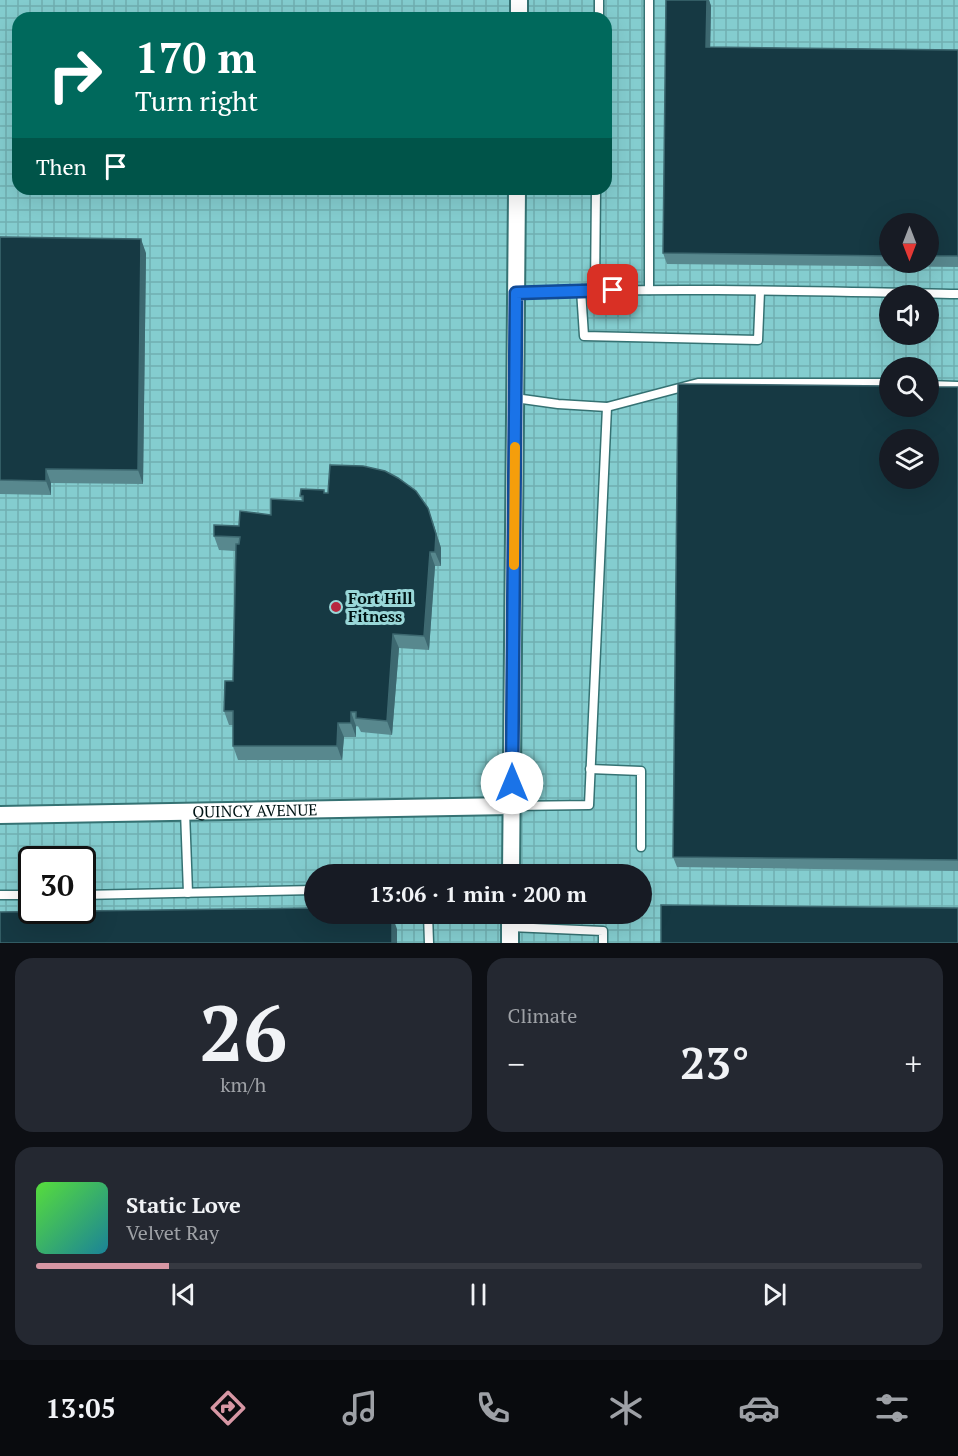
<!DOCTYPE html>
<meta charset="utf-8">
<style>
:root{--surface:#171b24;--page:#242831;--text:#f1f3f6;--muted:#9ea1a6;--line:#363941;--accent:#d797a4}
body{margin:0;font-family:"PT Serif",serif;background:var(--page);color:var(--text);height:100vh;display:flex;flex-direction:column;font-size:22px;white-space:nowrap}
*{box-sizing:border-box;margin:0}
p{font-size:20px;color:var(--muted)}
.icon{flex:none;width:33px;height:33px;fill:none;stroke:currentColor;stroke-width:2;stroke-linecap:round;stroke-linejoin:round}
.map{position:relative;height:943px;overflow:hidden}
.details{display:flex;flex-direction:column;gap:15px;padding:15px;background:#0d0f14;flex:1}
.details>*{flex:none}
.banner{position:absolute;left:12px;top:12px;width:600px;height:183px;border-radius:18px;box-shadow:0 6px 24px #0002;background:#00695c;color:#fff;overflow:hidden}
.needle{width:39px;rotate:180deg}
.buttons{position:absolute;left:879px;top:213px;display:grid;gap:12px}
.buttons a{display:grid;place-items:center;width:60px;height:60px;border-radius:50%;background:var(--surface);box-shadow:0 6px 24px #0002;font-size:30px}
.speed{position:absolute;left:18px;top:846px;display:flex;gap:12px;font-size:30px;font-weight:700;text-align:center}
.speed>*{display:grid;place-content:center;width:78px;height:78px;border-radius:50%;background:var(--surface);box-shadow:0 6px 24px #0002;line-height:1}
.speed .limit{border:3px solid #111;border-radius:9px;background:#fff;color:#111}
.pin{position:absolute;display:grid;place-items:center;width:51px;height:51px;color:#fff;margin:-26px;border-radius:12px;box-shadow:0 3px 9px #0006}
.me{position:absolute;width:66px;margin:-33px;rotate:0deg;stroke-linejoin:round;filter:drop-shadow(0 0 4px #0008)}
.turn{display:flex;align-items:center;gap:21px;height:126px;padding:0 24px;font-size:27px}
.turn .icon{width:78px;height:78px;stroke-width:2.5}
.turn b{display:block;font-size:42px;line-height:51px}
.then{display:flex;align-items:center;height:57px;padding:0 24px;background:#0003;gap:12px;font-size:22px}
.big{font-size:45px;font-weight:800;line-height:1.1}
.details .widget{flex:1;display:flex;flex-direction:column;justify-content:center;gap:9px;min-width:0;padding:0 21px;border-radius:18px;background:var(--page)}
.details .dial{align-items:center;gap:0}
.dial b{font-size:78px;line-height:1}
.song{display:flex;align-items:center;gap:18px}
.cover{width:72px;height:72px;border-radius:9px;background:linear-gradient(135deg,hsl(110 70% 55%),hsl(190 70% 35%))}
.played{height:6px;border-radius:3px;background:linear-gradient(90deg,var(--accent) 15%,var(--line) 15%)}
.keys{display:flex;justify-content:space-around;direction:ltr}
.heat{display:flex;justify-content:space-between;align-items:center;font-size:33px;direction:ltr}
.details .tiles{flex:1;display:grid;gap:15px;grid-template-columns:1fr 1fr}
.widget:last-child{grid-column:span 2}
.trip{position:absolute;left:304px;top:864px;width:348px;height:60px;border-radius:30px;background:var(--surface);box-shadow:0 6px 24px #0002;font-weight:800;line-height:60px;text-align:center}
.tab-bar{display:flex;height:96px;justify-content:space-around;align-items:center;background:#090b0e;color:var(--muted)}
.tab-bar .icon{width:42px;height:42px}
.tab-bar .selected{color:var(--accent)}
.tab-bar b{font-size:27px;color:var(--text)}
.map>svg:first-child{display:block}
.industrial{fill:url(#industrial-grid);fill-rule:evenodd}
.lines{fill:none;stroke-linecap:round;stroke-linejoin:round}
.lane-casing{stroke:#357273;stroke-width:11}
.street-casing{stroke:#357273;stroke-width:20}
.lane{stroke:#fff;stroke-width:8}
.street{stroke:#fff;stroke-width:16}
.wall{fill:#58888e;fill-rule:evenodd}
.shaded-wall{fill:#3d6870}
.building{fill:#163943;stroke:#3d6870;stroke-width:1.5;fill-rule:evenodd}
.route-casing{stroke:#114b97;stroke-width:15}
.route{stroke:#1a73e8;stroke-width:10}
.slow{stroke:#f59e0b;stroke-width:10}
.poi-dot{fill:#b8273f;stroke:#99d7d8;stroke-width:2}
.labels{text-anchor:middle;stroke-width:6;stroke-linejoin:round;paint-order:stroke}
.poi-label{font-size:16px;font-weight:bold;fill:#001415;stroke:#99d7d8;text-anchor:start}
.street-label{font-size:16px;fill:#001415;stroke:#99d7d8}
</style>
<div class="map">
<svg width="958" height="943" viewBox="0 0 958 943">
<defs>
<pattern id="industrial-grid" width="8" height="8" patternUnits="userSpaceOnUse" patternTransform="scale(1.5)"><rect width="8" height="8" fill="#84cdcf"/><path d="M0 4h8M4 0v8" fill="none" stroke="#70afb1"/></pattern>
</defs>
<rect width="100%" height="100%" fill="#99d7d8"/>
<path class="industrial" d="M0 0H958V943H0ZM18 18H606V189H18ZM890 224H928V262H890ZM890 296H928V334H890ZM890 368H928V406H890ZM890 440H928V478H890ZM32 860H82V910H32ZM315 874H642V914H315Z"/>
<g class="lines">
<defs>
<g id="lane">
<path d="M649 0V290"/>
<path d="M599 18V0"/>
<path d="M581 290 584 336 758 340 760 291"/>
<path d="M595 290 596 189"/>
<path d="M516 293C663 287 811 291 958 294"/>
<path d="M928 385 958 386"/>
<path d="M515 398 558 404 607 407 698 383H890"/>
<path d="M590 769 641 771V847"/>
<path d="M511 806 589 805 607 407"/>
<path d="M185 811 188 893"/>
<path d="M0 895H32"/>
<path d="M82 895 315 890"/>
<path d="M428 914 429 943"/>
<path d="M510 927 603 931V943"/>
</g>
<g id="street">
<path d="M519 18V0"/>
<path id="s1" d="M0 815 511 806"/>
<path d="M511 874 517 189"/>
<path d="M510 943V914"/>
</g>
</defs>
<use href="#lane" class="lane-casing"/>
<use href="#street" class="street-casing"/>
<use href="#lane" class="lane"/>
<use href="#street" class="street"/>
</g>
<g class="wall">
<path d="M666 0H709L711 6 710 47 958 50V267L667 264 663 253ZM890 224H928V262H890Z"/>
<path d="M0 237 146 253 143 484 51 483V495L0 494Z"/>
<path d="M958 387V871L677 867 673 857Z"/>
<path d="M325 493 433 522 441 548V566H435L429 650 399 648 392 735 361 732 358 726H356V737H344L342 760H238L233 746V725H229L224 711 233 681 235 551 219 550 214 536 271 515 302 501 300 496Z"/>
</g>
<g class="shaded-wall">
<path d="M707 0H709L711 6 710 58 706 47Z"/>
<path d="M141 239 146 253 143 484 138 470Z"/>
<path d="M46 469 51 483V495L46 481Z"/>
<path d="M428 508 441 548V566L435 552Z"/>
<path d="M430 552 435 566 429 650 424 636Z"/>
<path d="M393 634 399 648 392 735 387 721Z"/>
<path d="M351 712 356 726V737L351 723Z"/>
<path d="M338 723 344 737 342 760 337 746Z"/>
<path d="M392 915 397 929V943H392Z"/>
</g>
<g class="building">
<path d="M666 0H707L706 47 958 50V256H928V224H890V256L663 253Z"/>
<path d="M0 237 141 239 138 470 46 469V481L0 480Z"/>
<path d="M678 384 890 386V406H928V387H958V860L673 857ZM890 440H928V478H890Z"/>
<path d="M330 465 363 466 385 471 398 478 416 491 428 508 436 534 435 552H430L424 636 393 634 387 721 356 718V712H351V723H338L337 746H233V711H224L225 681H233L236 544H239L240 537 214 536V525L239 526 240 511 271 515V499L303 501V496H300L301 489 324 490V493H328Z"/>
<path d="M661 905 958 908V943H661Z"/>
<path d="M315 908V914H391L392 915V943H0V912Z"/>
</g>
<g class="lines">
<defs>
<path id="route" d="M512 783 516 293 613 290"/>
</defs>
<use href="#route" class="route-casing"/>
<use href="#route" class="route"/>
<path class="slow" d="M514 565 515 447"/>
</g>
<circle class="poi-dot" cx="336" cy="607" r="6"/>
<g class="labels">
<g class="poi-label">
<text x="348" y="604">Fort Hill<tspan x="348" dy="18">Fitness</tspan></text>
</g>
<g class="street-label">
<text dy="6" stroke="none"><textPath href="#s1" startOffset="255">QUINCY AVENUE</textPath></text>
</g>
</g>
</svg>
<div class="buttons">
<a><svg class="needle" viewBox="-14 -14 28 28"><path d="M0-13l5 13h-10z" fill="#e53935"/><path d="M0 13l5-13h-10z" fill="#9ea1a6"/></svg></a>
<a><svg class="icon" aria-label="sound" viewBox="0 0 24 24"><path d="M4 9h4l5-4v14l-5-4H4zM17 9q2 3 0 6"/></svg></a>
<a><svg class="icon" aria-label="search" viewBox="0 0 24 24"><circle cx="10" cy="10" r="6"/><path d="M15 15l6 6"/></svg></a>
<a><svg class="icon" aria-label="layers" viewBox="0 0 24 24"><path d="M12 4l9 5-9 5-9-5zM3 14l9 5 9-5"/></svg></a>
</div>
<div class="speed"><div class="limit">30</div></div>
<div class="pin" style="left:613px;top:290px;background:#d93025"><svg class="icon" aria-label="arrive" viewBox="0 0 24 24"><path d="M6 21V4h12l-3 4 3 4H6"/></svg></div>
<svg class="me" style="left:512px;top:783px" viewBox="-20 -20 40 40"><circle r="19" fill="#fff"/><path d="M0-13L10 11 0 6-10 11z" fill="#1a73e8"/></svg>
<div class="trip">13:06 · 1 min · 200 m</div>
<div class="banner">
<div class="turn"><svg class="icon" aria-label="right" viewBox="0 0 24 24"><path d="M7 20v-9h11M14 6l5 5-5 5"/></svg><div><b>170 m</b>Turn right</div></div>
<div class="then">Then<svg class="icon" aria-label="arrive" viewBox="0 0 24 24"><path d="M6 21V4h12l-3 4 3 4H6"/></svg></div>
</div>
</div>
<section class="details">
<div class="tiles">
<div class="widget dial"><b>26</b><p>km/h</p></div>
<div class="widget"><p>Climate</p>
<div class="heat"><a>−</a><b class="big">23°</b><a>+</a></div>
</div>
<div class="widget">
<div class="song"><i class="cover"></i><div><b>Static Love</b><p>Velvet Ray</p></div></div>
<div class="played"></div>
<div class="keys"><svg class="icon" aria-label="previous" viewBox="0 0 24 24"><path d="M18 5L8 12l10 7zM5 5v14"/></svg><svg class="icon" aria-label="pause" viewBox="0 0 24 24"><path d="M8 5v14M16 5v14"/></svg><svg class="icon" aria-label="next" viewBox="0 0 24 24"><path d="M6 5l10 7-10 7zM19 5v14"/></svg></div>
</div>
</div>
</section>
<nav class="tab-bar">
<b>13:05</b>
<svg class="icon selected" aria-label="directions" viewBox="0 0 24 24"><path d="M12 3l9 9-9 9-9-9zM9 14v-3h6M13 9l2 2-2 2"/></svg>
<svg class="icon" aria-label="music" viewBox="0 0 24 24"><path d="M9 18V5l10-2v13"/><circle cx="6" cy="18" r="3"/><circle cx="16" cy="16" r="3"/></svg>
<svg class="icon" aria-label="phone" viewBox="0 0 24 24"><path d="M5 4h4l2 5-3 2q2 4 5 5l2-3 5 2v4C11 20 4 13 5 4z"/></svg>
<svg class="icon" aria-label="climate" viewBox="0 0 24 24"><path d="M12 3v18M4 7l16 10M4 17L20 7"/></svg>
<svg class="icon" aria-label="car" viewBox="0 0 24 24"><path d="M5 17H2v-5l4-1 3-4h7l3 4 3 1v5h-3M9 17h6M6 11h13"/><circle cx="7" cy="17" r="2"/><circle cx="17" cy="17" r="2"/></svg>
<svg class="icon" aria-label="filters" viewBox="0 0 24 24"><path d="M4 7h16M4 17h16"/><circle cx="9" cy="7" r="2"/><circle cx="15" cy="17" r="2"/></svg>
</nav>
